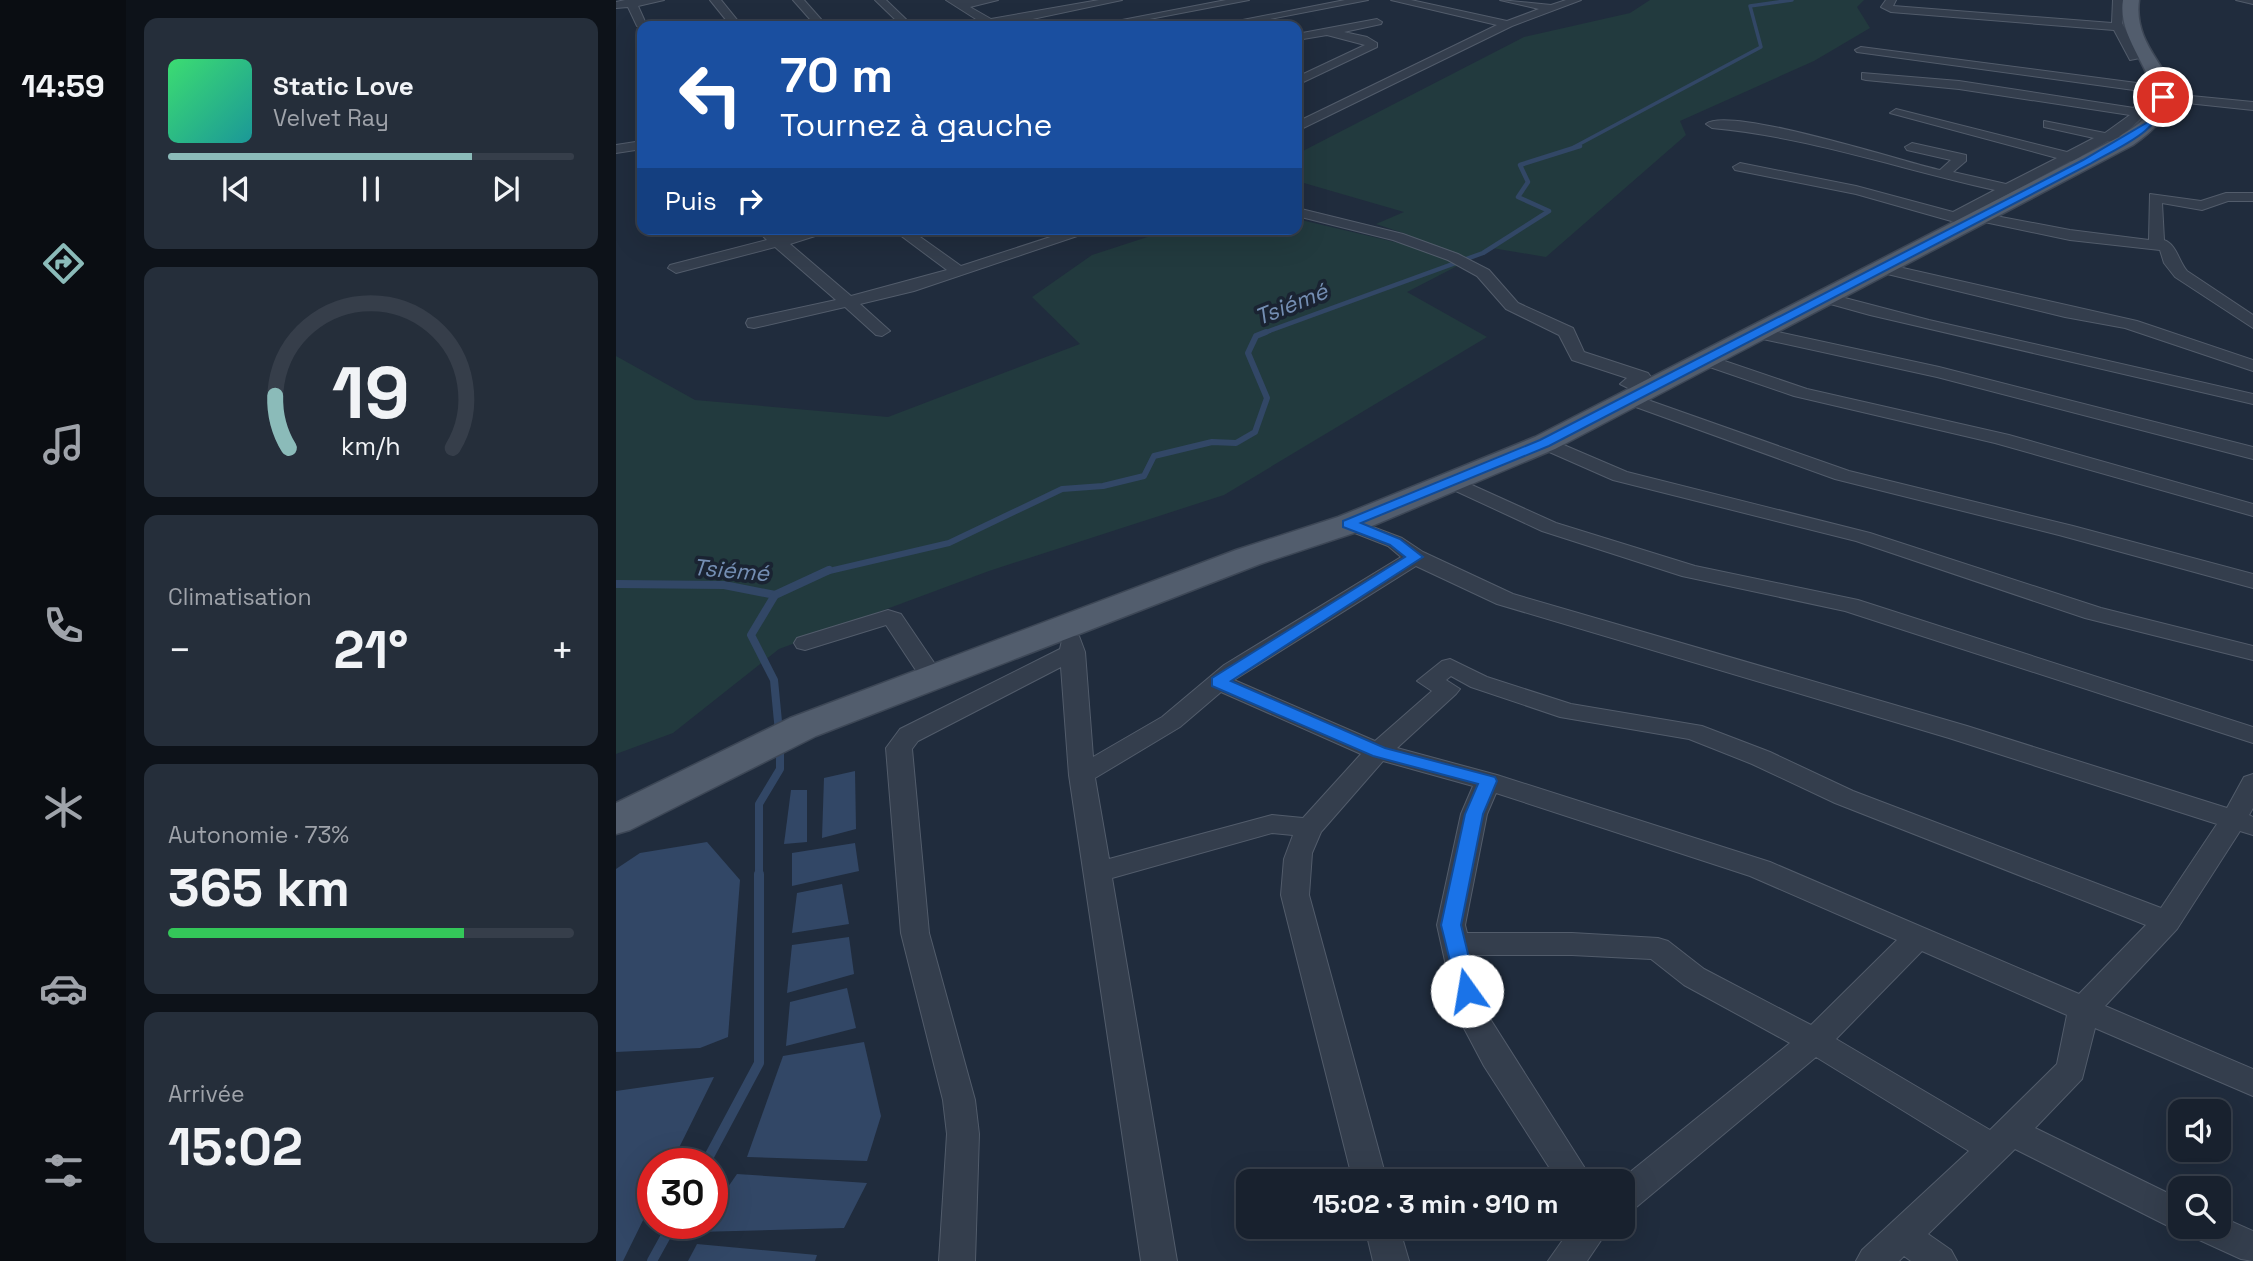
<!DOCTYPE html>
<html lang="fr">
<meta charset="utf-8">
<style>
:root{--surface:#18212e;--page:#252e3a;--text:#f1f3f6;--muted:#9fa3aa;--line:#363e4a;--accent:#8bbbb9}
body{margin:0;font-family:"Space Grotesk",sans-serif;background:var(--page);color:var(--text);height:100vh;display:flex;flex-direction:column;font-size:26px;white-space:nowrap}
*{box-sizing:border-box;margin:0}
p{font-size:23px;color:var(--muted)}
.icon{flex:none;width:38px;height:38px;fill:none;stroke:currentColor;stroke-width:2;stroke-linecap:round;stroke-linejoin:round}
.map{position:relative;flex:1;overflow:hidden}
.panel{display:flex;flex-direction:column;gap:18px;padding:18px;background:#0d1219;width:490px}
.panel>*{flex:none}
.top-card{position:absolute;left:21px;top:21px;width:665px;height:214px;border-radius:14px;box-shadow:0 7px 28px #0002,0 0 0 2px var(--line);background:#1a4fa0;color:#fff;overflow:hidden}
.controls{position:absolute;left:1552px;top:1099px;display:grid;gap:14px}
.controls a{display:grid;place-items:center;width:63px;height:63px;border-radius:14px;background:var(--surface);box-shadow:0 7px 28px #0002,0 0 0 2px var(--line);font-size:35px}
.speed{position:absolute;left:21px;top:1148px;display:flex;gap:14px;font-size:35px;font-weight:700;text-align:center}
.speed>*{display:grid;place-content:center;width:91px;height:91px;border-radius:50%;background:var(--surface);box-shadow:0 7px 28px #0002,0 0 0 2px var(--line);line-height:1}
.speed .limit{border:10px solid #d22;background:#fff;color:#111}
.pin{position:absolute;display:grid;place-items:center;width:60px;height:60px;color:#fff;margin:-30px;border:4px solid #fff;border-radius:50%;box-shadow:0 2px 7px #0007}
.me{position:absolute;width:77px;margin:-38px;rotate:347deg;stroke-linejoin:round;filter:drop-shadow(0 0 5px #0008)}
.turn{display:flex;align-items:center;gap:24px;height:147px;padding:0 28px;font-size:32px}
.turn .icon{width:91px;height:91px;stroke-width:2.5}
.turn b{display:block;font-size:49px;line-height:60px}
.then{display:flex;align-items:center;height:66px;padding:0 28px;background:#0003;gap:14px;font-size:26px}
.big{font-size:52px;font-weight:600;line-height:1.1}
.panel .widget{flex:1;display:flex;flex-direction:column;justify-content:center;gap:10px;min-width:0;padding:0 24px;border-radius:14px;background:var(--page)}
.panel .dial{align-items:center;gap:0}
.dial svg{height:182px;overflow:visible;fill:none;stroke:var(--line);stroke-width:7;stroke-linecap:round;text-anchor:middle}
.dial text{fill:var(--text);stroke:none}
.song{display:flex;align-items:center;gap:21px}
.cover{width:84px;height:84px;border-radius:10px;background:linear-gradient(135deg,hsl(140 70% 55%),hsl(180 70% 35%))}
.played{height:7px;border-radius:4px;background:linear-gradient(90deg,var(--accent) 75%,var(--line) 75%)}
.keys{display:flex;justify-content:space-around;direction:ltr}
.heat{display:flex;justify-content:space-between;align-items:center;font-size:38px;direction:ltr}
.charge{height:10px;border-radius:5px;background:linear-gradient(90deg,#34c759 73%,var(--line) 0)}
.trip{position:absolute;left:620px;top:1169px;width:399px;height:70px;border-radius:14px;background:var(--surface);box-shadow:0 7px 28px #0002,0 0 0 2px var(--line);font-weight:600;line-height:70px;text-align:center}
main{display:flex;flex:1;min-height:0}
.dock{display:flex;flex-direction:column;width:126px;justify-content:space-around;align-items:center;background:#0a0d12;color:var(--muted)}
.dock .icon{width:49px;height:49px}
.dock .on{color:var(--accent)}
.dock b{font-size:32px;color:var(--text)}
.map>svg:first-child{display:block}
.green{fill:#223a3e}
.water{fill:#324766}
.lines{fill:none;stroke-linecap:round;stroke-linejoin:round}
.stream-far4{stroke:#324766;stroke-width:3.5}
.stream-far3{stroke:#324766;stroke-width:4.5}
.stream-far2{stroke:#324766;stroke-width:6}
.stream-far1{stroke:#324766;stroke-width:8}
.stream{stroke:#324766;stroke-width:10}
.minor-casing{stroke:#525c6b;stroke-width:2}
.primary-casing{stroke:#3d4756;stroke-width:3}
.minor{fill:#343e4d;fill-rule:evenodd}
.primary{fill:#525d6d;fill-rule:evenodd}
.route{fill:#1a73e8;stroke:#114b97;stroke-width:2}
.labels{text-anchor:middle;stroke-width:7;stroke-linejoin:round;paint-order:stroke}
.far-water-label{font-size:23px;font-style:italic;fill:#748eb3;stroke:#1a2332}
</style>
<main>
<nav class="dock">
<b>14:59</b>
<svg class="icon on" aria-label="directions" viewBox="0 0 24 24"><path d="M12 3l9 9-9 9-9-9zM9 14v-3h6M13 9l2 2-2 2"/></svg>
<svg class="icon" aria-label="music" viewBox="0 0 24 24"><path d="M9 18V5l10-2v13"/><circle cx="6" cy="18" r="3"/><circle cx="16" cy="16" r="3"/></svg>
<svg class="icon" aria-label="phone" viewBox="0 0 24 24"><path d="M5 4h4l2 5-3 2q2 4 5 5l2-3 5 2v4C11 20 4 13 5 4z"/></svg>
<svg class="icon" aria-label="climate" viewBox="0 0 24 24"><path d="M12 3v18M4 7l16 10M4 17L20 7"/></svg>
<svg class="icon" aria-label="car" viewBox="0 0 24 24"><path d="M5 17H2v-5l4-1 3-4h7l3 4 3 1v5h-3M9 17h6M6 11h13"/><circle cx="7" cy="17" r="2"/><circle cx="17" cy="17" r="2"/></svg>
<svg class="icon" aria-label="filters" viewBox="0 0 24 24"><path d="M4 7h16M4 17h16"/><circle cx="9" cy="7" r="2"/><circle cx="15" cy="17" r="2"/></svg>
</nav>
<section class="panel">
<div class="widget">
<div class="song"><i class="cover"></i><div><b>Static Love</b><p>Velvet Ray</p></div></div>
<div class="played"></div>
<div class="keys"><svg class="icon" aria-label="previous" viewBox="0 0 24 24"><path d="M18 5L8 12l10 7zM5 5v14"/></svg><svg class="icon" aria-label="pause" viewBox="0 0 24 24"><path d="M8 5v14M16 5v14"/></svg><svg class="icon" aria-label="next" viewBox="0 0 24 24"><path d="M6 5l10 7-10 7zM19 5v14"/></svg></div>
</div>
<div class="widget dial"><svg viewBox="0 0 100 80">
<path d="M14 69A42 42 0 1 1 86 69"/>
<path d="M14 69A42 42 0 0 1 8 46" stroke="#8bbbb9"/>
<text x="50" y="56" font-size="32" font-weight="700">19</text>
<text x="50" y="72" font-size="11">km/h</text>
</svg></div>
<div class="widget"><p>Climatisation</p>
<div class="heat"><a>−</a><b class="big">21°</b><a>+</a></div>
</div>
<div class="widget"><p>Autonomie · 73%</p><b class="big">365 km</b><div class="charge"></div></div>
<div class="widget"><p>Arrivée</p><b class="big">15:02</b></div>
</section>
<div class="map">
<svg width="1637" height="1261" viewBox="0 0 1637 1261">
<rect width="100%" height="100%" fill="#202c3d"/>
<path class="green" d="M1034 0H1248L1241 7 1254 28 1198 61 1064 121 1070 135 930 257 876 248 791 292 871 337 608 495 373 571 163 649 57 733 0 754V356L79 400 272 417 464 344 416 297 476 255 556 229H681V219L783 243 790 234 760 224 788 212 681 181V154L908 37 1014 13Z"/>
<g class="water">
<path d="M239 771 240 829 206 838 208 778Z"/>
<path d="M175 790H191V842L168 844Z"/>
<path d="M91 842 124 880 112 1037 84 1048 0 1052V869L24 853Z"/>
<path d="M239 843 243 871 176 886V853Z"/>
<path d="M226 884 233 924 176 933 181 893Z"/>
<path d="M233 937 238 974 171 993 176 945Z"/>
<path d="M231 988 240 1028 170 1046 174 1002Z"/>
<path d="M248 1042 265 1116 251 1161 131 1157 167 1056Z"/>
<path d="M98 1077 55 1164H37V1200L7 1261H0V1091Z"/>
<path d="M121 1174 251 1183 228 1228 81 1232 87 1223H96V1210Z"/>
<path d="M81 1244 201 1255 199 1261H72Z"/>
</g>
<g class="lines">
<path class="stream-far4" d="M958 147 1145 47 1134 6 1176 0"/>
<path class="stream-far3" d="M645 334 867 253 933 211 902 197 912 182 904 165 964 146"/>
<path class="stream-far2" d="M209 572 333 543 446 489 487 486 528 476 538 456 596 442 620 443 639 432 651 398 632 353 640 336 650 332"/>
<g class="stream-far1">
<path d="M0 584 108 585 159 595 213 570"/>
<path d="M159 595 135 635 158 680 163 732"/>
<path d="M143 875V804L164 769V747"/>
</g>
<g class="stream">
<path d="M89 1164 143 1063V874"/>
<path d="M36 1261 57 1223"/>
</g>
<defs>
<g id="minor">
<path d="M9 0H48L22 6 31 26H26V29L21 26 12 7 0 8V2Z"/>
<path d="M94 0H105L126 26H115Z"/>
<path d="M177 0H188L211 26H200Z"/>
<path d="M259 0H270L297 26H286Z"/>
<path d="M330 0H382L354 7 375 19 483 0H506L383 26H346L363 21Z"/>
<path d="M610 0H633L497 26H475Z"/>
<path d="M729 0H752L618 26H596Z"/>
<path d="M775 0H795L891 21 923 9 884 0 935 5 950 0H965L896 26 681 131V122L881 25Z"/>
<path d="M1270 0H1280L1277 6 1496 23 1497 0H1507L1506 23 1524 58 1514 60 1498 30 1275 12 1265 7Z"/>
<path d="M1620 0H1637V4Z"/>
<path d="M761 19 766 22 765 24 728 32 751 37 761 43V47L681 85V77L749 45 711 35 681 40V34Z"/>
<path d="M1245 47 1536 85C1540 107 1520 126 1503 136L1507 139 1505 142 1492 141 1465 156 1466 162 1454 161 1351 216 1358 219 1359 214 1364 213 1454 230 1533 240 1534 194 1585 201 1610 193H1637V201H1612L1586 210 1546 203 1548 240C1561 245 1562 260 1571 271L1637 315V328L1559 277 1548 263 1544 250 1454 240 1359 220 1358 225 1353 226 1240 194 1119 170 1117 167 1124 163 1240 186 1337 212 1379 190C1284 169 1193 137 1096 128L1090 124C1112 105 1288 162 1324 170L1335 160 1291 150 1289 147 1296 143 1350 155V161L1337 172 1390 184 1441 158 1274 113 1280 109 1451 152 1478 138 1428 127V121L1489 133 1514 115 1343 89 1250 80 1246 79V73L1343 81 1518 108 1525 91 1241 52 1239 50Z"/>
<path d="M1575 96 1637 102V110L1571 103V97Z"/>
<path d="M26 141V149L0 153V145Z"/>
<path d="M681 208 787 234 842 254 873 270 902 303 957 328 968 352 1032 373 1035 377 1027 384 1035 390 1026 395 1004 384 1011 378 956 360 943 335 890 309 861 276 832 260 777 240 681 216Z"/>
<path d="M153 229 165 237 195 229H221L174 244 235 296 331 270 276 229H293L345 266 459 229H482L298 291 244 304 274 331 266 336 260 335 229 307 138 328 132 327 130 323 132 319 220 300 159 247 60 273 52 268 54 265 151 240 145 234Z"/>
<path d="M1265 263 1521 321 1637 360V371L1509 328 1449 317 1259 271 1257 268Z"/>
<path d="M1206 292 1313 320 1637 394V404L1254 315 1200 300 1198 297Z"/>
<path d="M1139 327 1323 367 1637 447V459L1321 377 1133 336 1131 332 1133 328Z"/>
<path d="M1088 354 1191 389 1393 435 1637 504V516L1379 443 1178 396 1082 363 1079 359Z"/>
<path d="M1012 393 1233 471 1457 526 1637 574V588L1443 535 1219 479 1006 402 1003 398 1006 394Z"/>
<path d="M929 437 1011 472 1254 533 1485 608 1637 646V660L1469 618 1240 541 997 480 922 447 919 443Z"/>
<path d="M836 476 940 523 1079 566 1242 600 1637 727V743L1229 611 1066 576 926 531 829 486 826 482Z"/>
<path d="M733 518 786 538 807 552 897 594 1351 726 1611 808 1628 777 1637 774V808L1633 815 1637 817V835L1624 831 1561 929 1489 1006 1637 1069V1096L1479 1028 1466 1079 1419 1128 1564 1199V1227H1573L1564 1230 1552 1226 1399 1149 1312 1234 1335 1250 1341 1261H1295L1288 1256 1283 1261H1240L1246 1250 1353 1151 1200 1057 1018 1209 1006 1214V1181H1003L1174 1043 1068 985 1035 959 956 955H856L871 1014 977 1181H942L868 1066 841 1015 821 925 845 814 857 786 767 761 705 832 696 853 693 895 771 1181H737L665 895 668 859 677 835 656 833 496 878 561 1261H525L453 775 445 667 302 741 296 749 313 933 359 1100 363 1134 359 1261H323L331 1134 327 1100 285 933 270 748 284 729 444 649 447 636H463L469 652 477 757 546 717 608 665 785 557 772 546 726 528 723 524ZM800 566 881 604 1333 738 1601 824 1545 908 1237 791 1154 752 1086 726 955 704 871 677 834 659 826 661 801 681 816 691 759 741 618 680ZM835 676 855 687 944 717 1073 739 1136 764 1219 803 1530 925 1463 994 1154 862 881 775 781 748 840 694 844 689 830 680ZM605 692 745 754 687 818 656 815 493 859 479 778 564 727ZM880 793 1134 876 1281 940 1195 1025 1088 969 1052 941 1042 938 956 933H851L849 925 871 814ZM1306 951 1451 1015 1441 1064 1374 1130 1220 1039Z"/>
<path d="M272 610 285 614 327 676 323 681H307L270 625 189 650 181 648 178 643 181 638Z"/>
<path d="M1603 1216 1637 1231V1261L1625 1259 1579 1238 1574 1227H1603Z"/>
<path d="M749 1227H783L793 1261H757Z"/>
<path d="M956 1227H994L971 1261H932Z"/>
</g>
<path id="primary" d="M1507 0H1523C1514 68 1605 83 1517 145L939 449 744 531 644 564 200 736 14 830 0 834V803L174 718 620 550 722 517 919 437 1503 137C1512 130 1527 123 1533 113 1552 81 1500 44 1507 0Z"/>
</defs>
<use href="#minor" class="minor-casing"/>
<use href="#primary" class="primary-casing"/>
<use href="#minor" class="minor"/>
<use href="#primary" class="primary"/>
</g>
<path class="route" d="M1544 95 1551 97C1543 133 1504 146 1474 164L933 446 745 523 784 539 807 557 615 681 769 748 879 777 881 781 867 814 845 925 861 991 858 997H843L825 925 849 814 862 784 757 756 596 686V678L789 557 774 545 727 527V521L924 440 1467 160 1530 123 1539 112Z"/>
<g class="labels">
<g class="far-water-label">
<text transform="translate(675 304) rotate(-22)" y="8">Tsiémé</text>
<text transform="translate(115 570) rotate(5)" y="8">Tsiémé</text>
</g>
</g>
</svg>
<div class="controls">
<a><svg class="icon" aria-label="sound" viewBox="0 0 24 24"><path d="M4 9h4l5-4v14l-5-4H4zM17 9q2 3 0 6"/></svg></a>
<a><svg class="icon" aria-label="search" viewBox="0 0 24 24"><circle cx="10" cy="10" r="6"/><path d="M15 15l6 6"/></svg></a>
</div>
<div class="speed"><div class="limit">30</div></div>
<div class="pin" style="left:1547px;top:97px;background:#d93025"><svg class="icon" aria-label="arrive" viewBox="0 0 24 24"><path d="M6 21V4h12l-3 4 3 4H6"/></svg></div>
<svg class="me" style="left:851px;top:991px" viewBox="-20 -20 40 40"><circle r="19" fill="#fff"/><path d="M0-13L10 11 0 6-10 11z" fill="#1a73e8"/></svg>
<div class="trip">15:02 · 3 min · 910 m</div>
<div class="top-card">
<div class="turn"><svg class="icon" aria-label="left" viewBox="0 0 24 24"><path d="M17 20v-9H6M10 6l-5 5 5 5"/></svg><div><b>70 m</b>Tournez à gauche</div></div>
<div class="then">Puis<svg class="icon" aria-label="right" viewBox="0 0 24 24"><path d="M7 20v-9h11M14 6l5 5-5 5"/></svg></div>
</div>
</div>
</main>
